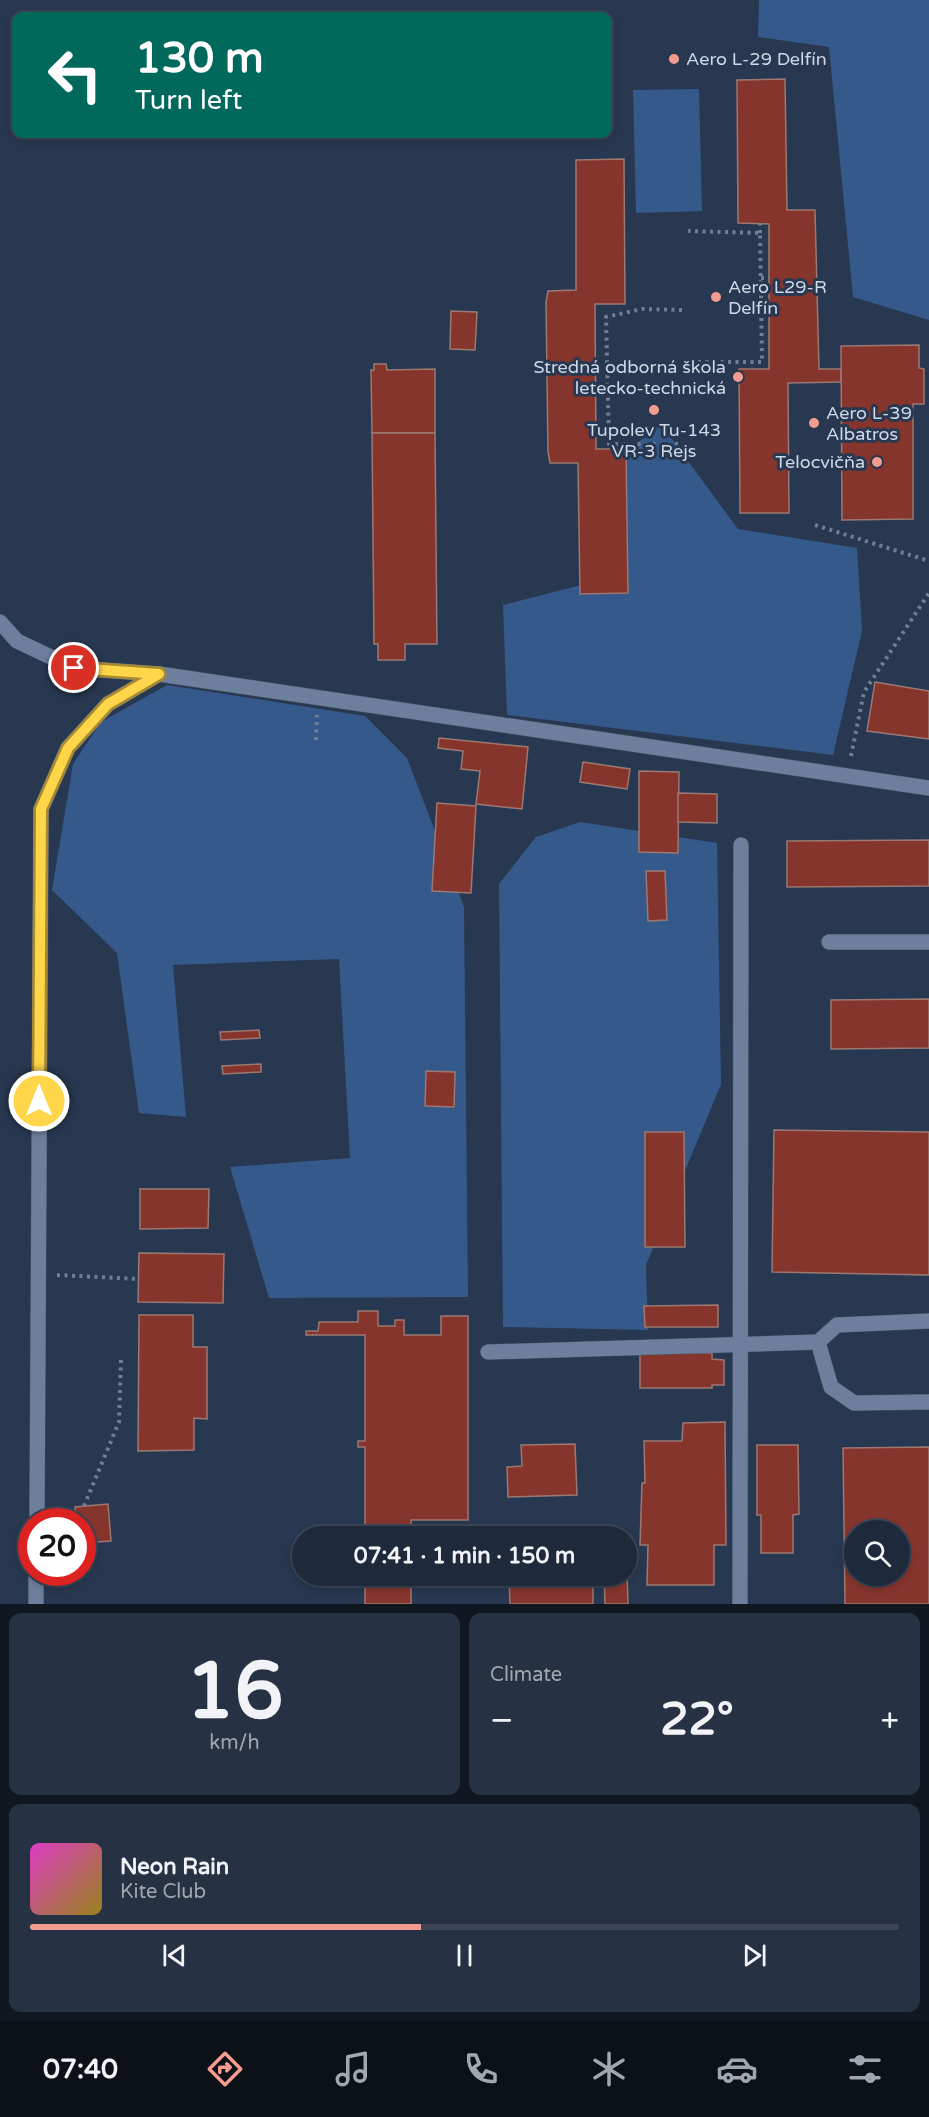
<!DOCTYPE html>
<meta charset="utf-8">
<style>
:root{--surface:#1e2a3c;--page:#263243;--text:#f1f3f6;--muted:#a1a7af;--line:#3c4656;--accent:#f59c90}
body{margin:0;font-family:"Varela Round",sans-serif;background:var(--page);color:var(--text);height:100vh;display:flex;flex-direction:column;font-size:22px;white-space:nowrap}
*{box-sizing:border-box;margin:0}
p{font-size:20px;color:var(--muted)}
.icon{flex:none;width:33px;height:33px;fill:none;stroke:currentColor;stroke-width:2;stroke-linecap:round;stroke-linejoin:round}
.map{position:relative;height:1604px;overflow:hidden}
.panel{display:flex;flex-direction:column;gap:9px;padding:9px;background:#101721;flex:1}
.panel>*{flex:none}
.guide{position:absolute;left:12px;top:12px;width:600px;height:126px;border-radius:12px;box-shadow:0 3px 9px #0003,0 0 0 2px var(--line);background:#00695c;color:#fff;overflow:hidden}
.tools{position:absolute;left:844px;top:1520px;display:grid;gap:12px}
.tools a{display:grid;place-items:center;width:66px;height:66px;border-radius:50%;background:var(--surface);box-shadow:0 3px 9px #0003,0 0 0 2px var(--line);font-size:30px}
.speed{position:absolute;left:18px;top:1508px;display:flex;gap:12px;font-size:30px;font-weight:700;text-align:center}
.speed>*{display:grid;place-content:center;width:78px;height:78px;border-radius:50%;background:var(--surface);box-shadow:0 3px 9px #0003,0 0 0 2px var(--line);line-height:1}
.speed .limit{border:9px solid #d22;background:#fff;color:#111}
.pin{position:absolute;display:grid;place-items:center;width:51px;height:51px;color:#fff;margin:-26px;border:3px solid #fff;border-radius:50%;box-shadow:0 2px 6px #0007}
.me{position:absolute;width:66px;margin:-33px;rotate:0deg;stroke-linejoin:round;filter:drop-shadow(0 0 4px #0008)}
.turn{display:flex;align-items:center;gap:21px;height:126px;padding:0 24px;font-size:27px}
.turn .icon{width:78px;height:78px;stroke-width:2.5}
.turn b{display:block;font-size:42px;line-height:51px}
.big{font-size:45px;font-weight:700;line-height:1.1}
.panel .tile{flex:1;display:flex;flex-direction:column;justify-content:center;gap:9px;min-width:0;padding:0 21px;border-radius:12px;background:var(--page)}
.panel .dial{align-items:center;gap:0}
.dial b{font-size:78px;line-height:1}
.song{display:flex;align-items:center;gap:18px}
.cover{width:72px;height:72px;border-radius:9px;background:linear-gradient(135deg,hsl(310 70% 55%),hsl(50 70% 35%))}
.played{height:6px;border-radius:3px;background:linear-gradient(90deg,var(--accent) 45%,var(--line) 45%)}
.keys{display:flex;justify-content:space-around;direction:ltr}
.heat{display:flex;justify-content:space-between;align-items:center;font-size:33px;direction:ltr}
.panel .tiles{flex:1;display:grid;gap:9px;grid-template-columns:1fr 1fr}
.tile:last-child{grid-column:span 2}
.trip{position:absolute;left:292px;top:1526px;width:345px;height:60px;border-radius:30px;background:var(--surface);box-shadow:0 3px 9px #0003,0 0 0 2px var(--line);font-weight:700;line-height:60px;text-align:center}
.dock{display:flex;height:96px;justify-content:space-around;align-items:center;background:#0c1118;color:var(--muted)}
.dock .icon{width:42px;height:42px}
.dock .current{color:var(--accent)}
.dock b{font-size:27px;color:var(--text)}
.map>svg:first-child{display:block}
.green{fill:#36598b}
.building{fill:#86352d;stroke:#9c7872;stroke-width:1.5;fill-rule:evenodd}
.lines{fill:none;stroke-linecap:round;stroke-linejoin:round}
.minor-casing{stroke:#46556b;stroke-width:16}
.path{stroke:#717f93;stroke-width:4;stroke-dasharray:3 4.5;stroke-linecap:butt}
.minor{stroke:#6c809d;stroke-width:15}
.route-casing{stroke:#a68a30;stroke-width:15}
.route{stroke:#ffd54a;stroke-width:10}
.poi-dot{fill:#f59c90;stroke:#283850;stroke-width:2}
.labels{text-anchor:middle;stroke-width:6;stroke-linejoin:round;paint-order:stroke}
.poi-label{font-size:18px;fill:#ced8e7;stroke:#283850;text-anchor:start}
</style>
<div class="map">
<svg width="929" height="1604" viewBox="0 0 929 1604">
<rect width="100%" height="100%" fill="#283850"/>
<g class="green">
<path d="M759 0H929V320L853 297 829 47 758 37Z"/>
<path d="M699 89 702 211 636 213 633 90Z"/>
<path d="M660 423 738 529 857 548 862 631 833 755 507 715 503 605 601 580 610 468Z"/>
<path d="M167 685 365 716 407 758 464 907 468 1297 269 1298 230 1167 350 1158 339 959 173 965 186 1117 139 1113 117 953 52 890 73 764 101 722Z"/>
<path d="M580 822 717 843 721 1084 646 1265 648 1330 503 1327 499 884 536 837Z"/>
</g>
<g class="building">
<path d="M785 79 787 210H815L819 369H841V382L788 383 789 513H740L739 369H769V224L738 223 737 80Z"/>
<path d="M624 159 625 304H595L596 449H626L628 593 580 594 578 463H550L548 452 546 302 548 291 576 290V160Z"/>
<path d="M451 311 477 312 475 350 450 349Z"/>
<path d="M919 345V368L924 369V404H913V519L842 520 841 346Z"/>
<path d="M374 364H386L387 370 435 369V433H372L371 370H374Z"/>
<path d="M372 433H435L437 644H405V660H378V644H374Z"/>
<path d="M875 682 929 691V739L867 731Z"/>
<path d="M439 738 528 747 522 809 476 804 480 771 461 769 463 751 438 748Z"/>
<path d="M583 762 630 769 627 789 580 782Z"/>
<path d="M639 771 679 772 678 853 639 852Z"/>
<path d="M678 793 717 794V823L678 822Z"/>
<path d="M437 803 476 806 471 893 432 891Z"/>
<path d="M929 840V886L787 887V841Z"/>
<path d="M646 871H665L667 920 648 921Z"/>
<path d="M929 999V1048L831 1049V1000Z"/>
<path d="M259 1030 260 1038 221 1040 220 1032Z"/>
<path d="M261 1064V1072L223 1074 222 1066Z"/>
<path d="M426 1071 455 1072 454 1107 425 1106Z"/>
<path d="M774 1130 929 1132V1275L772 1272Z"/>
<path d="M645 1132H684L685 1247H645Z"/>
<path d="M140 1189H209L208 1228 140 1229Z"/>
<path d="M139 1253 224 1254 223 1303 138 1302Z"/>
<path d="M718 1305V1327H645L644 1306Z"/>
<path d="M358 1311H378V1326H395V1320H404V1335H441V1316H468V1520H411V1536H324V1525H365V1447H358V1441H365V1335H306V1331H318L319 1322H358Z"/>
<path d="M139 1315H193V1347H207V1419L194 1418V1450L138 1451Z"/>
<path d="M640 1353H712V1359L724 1360V1385H712V1388H640Z"/>
<path d="M725 1422 726 1545H714V1585H647L648 1545H640L642 1483H645L644 1441H682L683 1423Z"/>
<path d="M575 1444 577 1495 508 1497 507 1467 522 1466 521 1445Z"/>
<path d="M757 1445H798L799 1514 793 1515V1553H761V1515H757Z"/>
<path d="M929 1447V1604H845L843 1448ZM855 1530H900V1575H855Z"/>
<path d="M108 1504 111 1541 82 1543V1521H76L75 1507Z"/>
<rect x="509" y="1525" width="84" height="11"/>
<path d="M627 1572 628 1604H605L604 1575H627Z"/>
<rect x="365" y="1575" width="46" height="29"/>
<path d="M509 1575H593V1604H510Z"/>
</g>
<g class="lines">
<defs>
<g id="minor">
<path d="M0 622 17 641 74 668 159 674"/>
<path d="M829 942H929"/>
<path d="M818 1342 831 1387 854 1403 929 1402"/>
<path d="M488 1352 818 1342 837 1325 929 1321"/>
<path d="M37 1521 41 809 68 748 108 704 159 674 929 788"/>
<path d="M36 1604V1572"/>
<path d="M740 1604 741 845"/>
</g>
</defs>
<use href="#minor" class="minor-casing"/>
<g class="path">
<path d="M760 233V223"/>
<path d="M761 278H769"/>
<path d="M682 310 642 309 606 317 609 444H682"/>
<path d="M683 362H762L760 233 688 231"/>
<path d="M815 525 929 561"/>
<path d="M316 740 317 715"/>
<path d="M851 756 864 692 929 593"/>
<path d="M57 1275 138 1279"/>
<path d="M84 1506 119 1422 121 1360"/>
</g>
<use href="#minor" class="minor"/>
</g>
<g class="lines">
<defs>
<path id="route" d="M39 1101 41 809 68 748 108 704 159 674 74 668"/>
</defs>
<use href="#route" class="route-casing"/>
<use href="#route" class="route"/>
</g>
<g class="poi-dot">
<circle cx="674" cy="59" r="6"/>
<circle cx="716" cy="297" r="6"/>
<circle cx="738" cy="377" r="6"/>
<circle cx="654" cy="410" r="6"/>
<circle cx="814" cy="423" r="6"/>
<circle cx="877" cy="462" r="6"/>
</g>
<g class="labels">
<g class="poi-label">
<text x="686" y="65">Aero L-29 Delfín</text>
<text x="728" y="293">Aero L29-R<tspan x="728" dy="21">Delfín</tspan></text>
<text x="726" y="373" text-anchor="end">Stredná odborná škola<tspan x="726" dy="21">letecko-technická</tspan></text>
<text x="826" y="419">Aero L-39<tspan x="826" dy="21">Albatros</tspan></text>
<text x="654" y="436" text-anchor="middle">Tupolev Tu-143<tspan x="654" dy="21">VR-3 Rejs</tspan></text>
<text x="865" y="468" text-anchor="end">Telocvičňa</text>
</g>
</g>
</svg>
<div class="tools">
<a><svg class="icon" aria-label="search" viewBox="0 0 24 24"><circle cx="10" cy="10" r="6"/><path d="M15 15l6 6"/></svg></a>
</div>
<div class="speed"><div class="limit">20</div></div>
<div class="pin" style="left:74px;top:668px;background:#d93025"><svg class="icon" aria-label="arrive" viewBox="0 0 24 24"><path d="M6 21V4h12l-3 4 3 4H6"/></svg></div>
<svg class="me" style="left:39px;top:1101px" viewBox="-20 -20 40 40"><circle r="17" fill="#ffd54a" stroke="#fff" stroke-width="3"/><path d="M0-11L8 9 0 5-8 9z" fill="#fff"/></svg>
<div class="trip">07:41 · 1 min · 150 m</div>
<div class="guide">
<div class="turn"><svg class="icon" aria-label="left" viewBox="0 0 24 24"><path d="M17 20v-9H6M10 6l-5 5 5 5"/></svg><div><b>130 m</b>Turn left</div></div>
</div>
</div>
<section class="panel">
<div class="tiles">
<div class="tile dial"><b>16</b><p>km/h</p></div>
<div class="tile"><p>Climate</p>
<div class="heat"><a>−</a><b class="big">22°</b><a>+</a></div>
</div>
<div class="tile">
<div class="song"><i class="cover"></i><div><b>Neon Rain</b><p>Kite Club</p></div></div>
<div class="played"></div>
<div class="keys"><svg class="icon" aria-label="previous" viewBox="0 0 24 24"><path d="M18 5L8 12l10 7zM5 5v14"/></svg><svg class="icon" aria-label="pause" viewBox="0 0 24 24"><path d="M8 5v14M16 5v14"/></svg><svg class="icon" aria-label="next" viewBox="0 0 24 24"><path d="M6 5l10 7-10 7zM19 5v14"/></svg></div>
</div>
</div>
</section>
<nav class="dock">
<b>07:40</b>
<svg class="icon current" aria-label="directions" viewBox="0 0 24 24"><path d="M12 3l9 9-9 9-9-9zM9 14v-3h6M13 9l2 2-2 2"/></svg>
<svg class="icon" aria-label="music" viewBox="0 0 24 24"><path d="M9 18V5l10-2v13"/><circle cx="6" cy="18" r="3"/><circle cx="16" cy="16" r="3"/></svg>
<svg class="icon" aria-label="phone" viewBox="0 0 24 24"><path d="M5 4h4l2 5-3 2q2 4 5 5l2-3 5 2v4C11 20 4 13 5 4z"/></svg>
<svg class="icon" aria-label="climate" viewBox="0 0 24 24"><path d="M12 3v18M4 7l16 10M4 17L20 7"/></svg>
<svg class="icon" aria-label="car" viewBox="0 0 24 24"><path d="M5 17H2v-5l4-1 3-4h7l3 4 3 1v5h-3M9 17h6M6 11h13"/><circle cx="7" cy="17" r="2"/><circle cx="17" cy="17" r="2"/></svg>
<svg class="icon" aria-label="filters" viewBox="0 0 24 24"><path d="M4 7h16M4 17h16"/><circle cx="9" cy="7" r="2"/><circle cx="15" cy="17" r="2"/></svg>
</nav>
